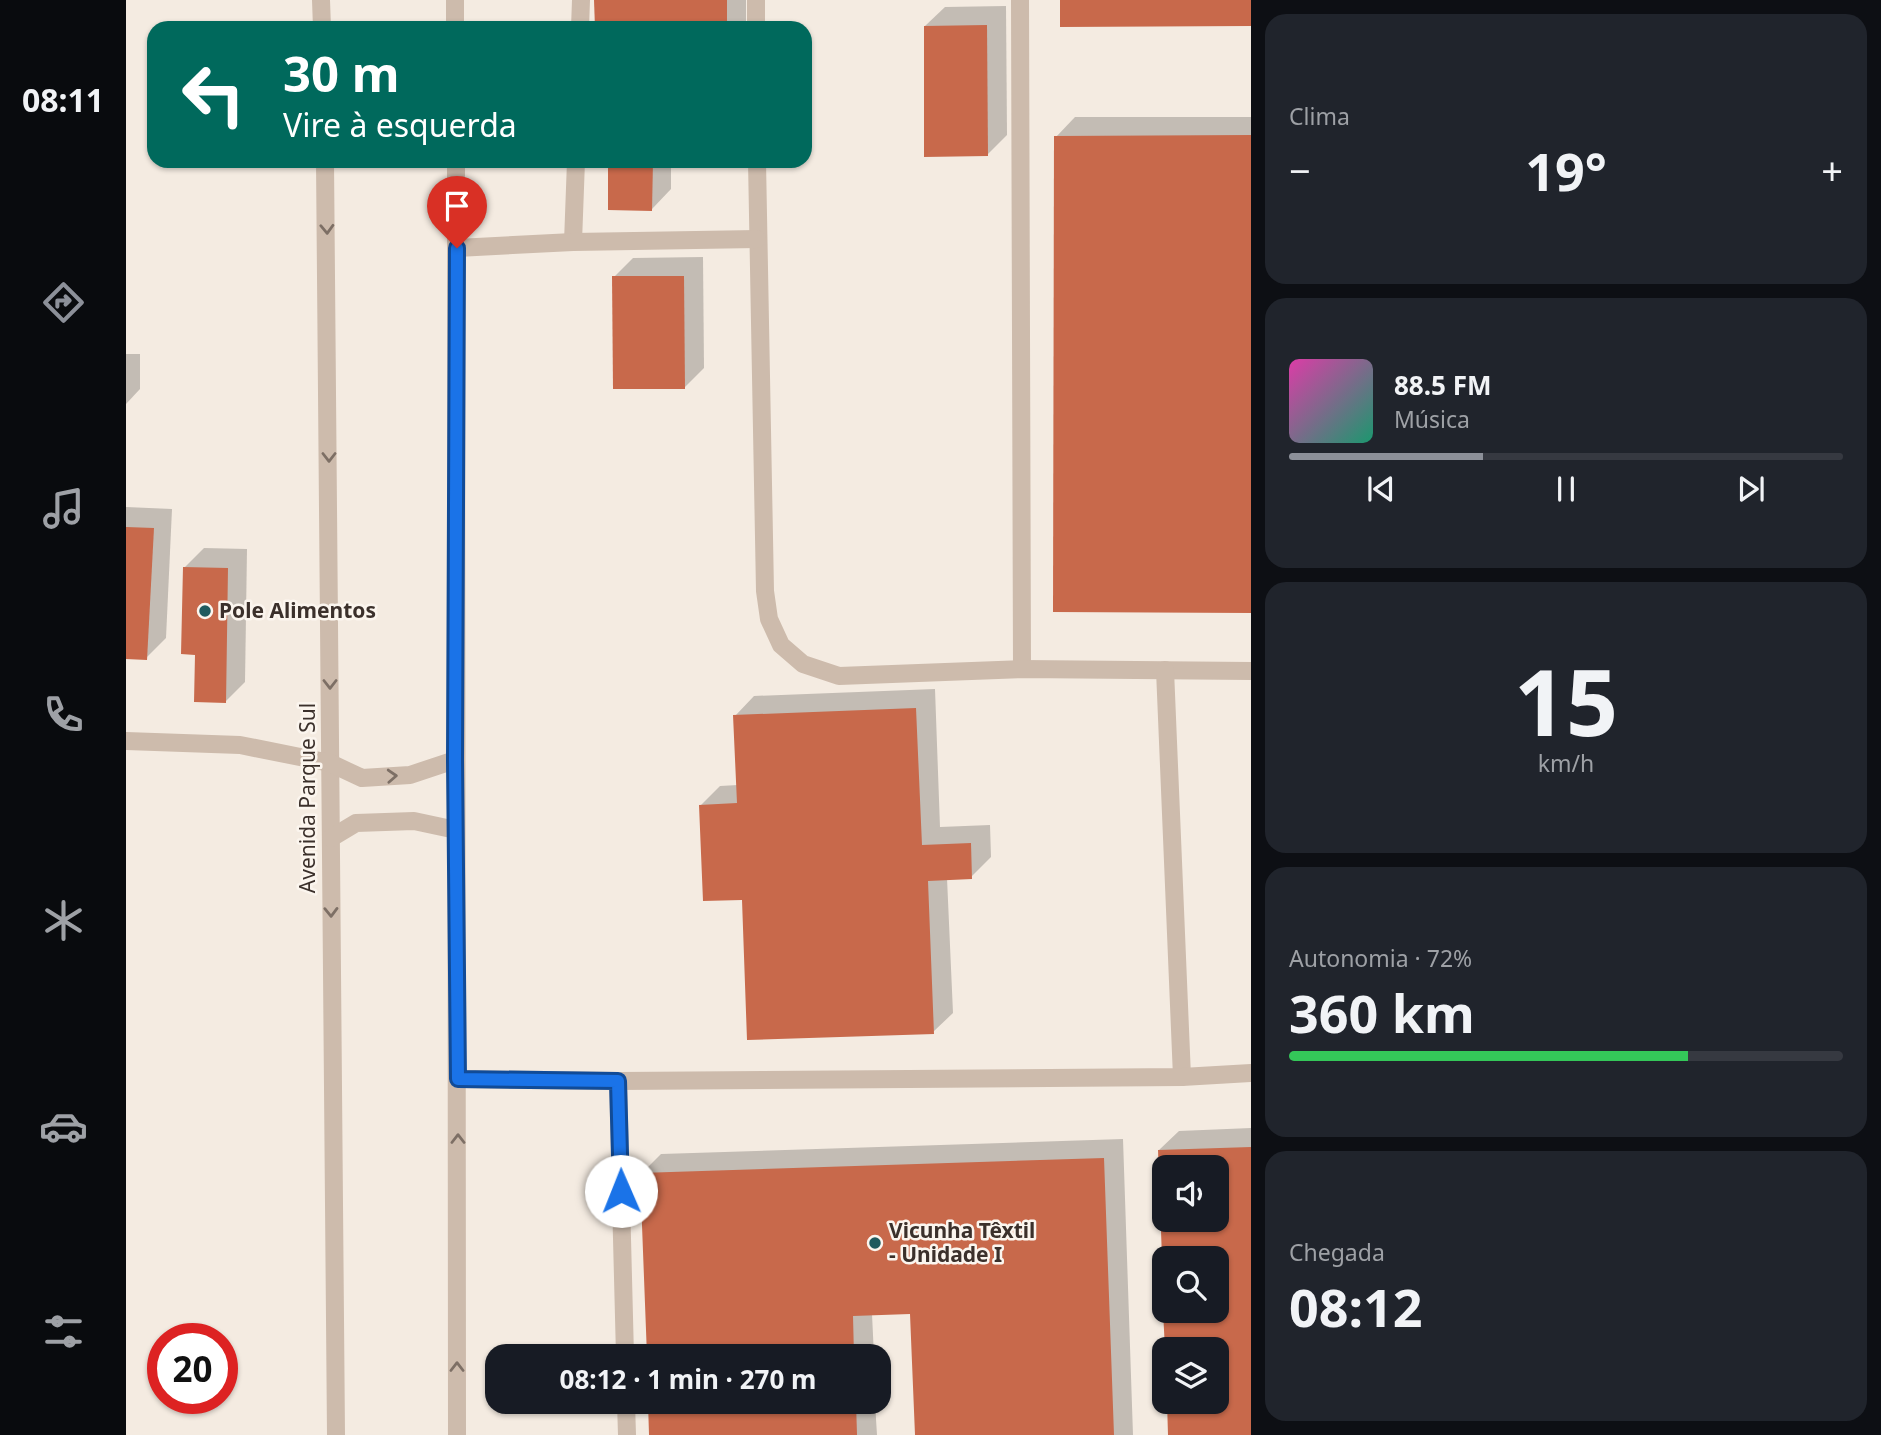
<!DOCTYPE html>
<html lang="pt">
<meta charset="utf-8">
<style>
:root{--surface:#171b24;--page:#20242c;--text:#f1f3f6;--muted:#9ea1a6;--line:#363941;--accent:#8c9099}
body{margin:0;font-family:"Noto Sans",sans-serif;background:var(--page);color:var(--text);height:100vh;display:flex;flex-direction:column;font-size:26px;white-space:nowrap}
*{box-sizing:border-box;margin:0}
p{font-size:23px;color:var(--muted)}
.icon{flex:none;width:38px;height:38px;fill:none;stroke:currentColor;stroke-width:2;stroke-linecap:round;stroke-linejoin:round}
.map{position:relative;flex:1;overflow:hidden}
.side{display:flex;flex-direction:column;gap:14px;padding:14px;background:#0d0f14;width:630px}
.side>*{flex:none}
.banner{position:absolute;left:21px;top:21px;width:665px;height:147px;border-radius:21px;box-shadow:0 2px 5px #0004;background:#00695c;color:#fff;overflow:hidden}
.tools{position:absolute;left:1026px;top:1155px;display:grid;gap:14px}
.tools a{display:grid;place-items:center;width:77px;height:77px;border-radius:14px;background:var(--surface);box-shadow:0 2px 5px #0004;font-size:35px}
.speed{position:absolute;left:21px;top:1323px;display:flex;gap:14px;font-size:35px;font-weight:700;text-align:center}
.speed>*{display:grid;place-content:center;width:91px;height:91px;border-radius:50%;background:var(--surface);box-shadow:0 2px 5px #0004;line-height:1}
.speed .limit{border:10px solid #d22;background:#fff;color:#111}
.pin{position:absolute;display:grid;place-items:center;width:60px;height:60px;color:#fff;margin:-72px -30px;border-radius:50% 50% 50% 0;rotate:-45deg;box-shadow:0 0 7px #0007}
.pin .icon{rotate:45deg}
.me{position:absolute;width:77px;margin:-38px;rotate:359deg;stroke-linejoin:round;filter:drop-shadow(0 0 5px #0008)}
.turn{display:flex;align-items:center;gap:24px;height:147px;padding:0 21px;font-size:32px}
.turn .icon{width:91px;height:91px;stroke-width:2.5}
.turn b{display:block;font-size:49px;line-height:60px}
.big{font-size:52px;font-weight:700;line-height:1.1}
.side .card{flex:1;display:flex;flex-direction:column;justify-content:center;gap:10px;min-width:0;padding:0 24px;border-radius:21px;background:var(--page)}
.side .dial{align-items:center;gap:0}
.dial b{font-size:91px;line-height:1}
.song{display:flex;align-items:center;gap:21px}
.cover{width:84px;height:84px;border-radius:10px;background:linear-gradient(135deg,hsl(320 70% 55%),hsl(160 70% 35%))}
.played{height:7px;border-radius:4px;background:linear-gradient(90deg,var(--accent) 35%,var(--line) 35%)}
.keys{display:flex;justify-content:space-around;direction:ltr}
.heat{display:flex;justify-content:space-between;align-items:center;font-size:38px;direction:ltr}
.charge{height:10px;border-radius:5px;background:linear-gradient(90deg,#34c759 72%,var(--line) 0)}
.trip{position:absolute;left:359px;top:1344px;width:406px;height:70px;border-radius:21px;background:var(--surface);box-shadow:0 2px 5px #0004;font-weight:700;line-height:70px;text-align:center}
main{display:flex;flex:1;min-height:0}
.menu{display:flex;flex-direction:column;width:126px;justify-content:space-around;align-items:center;background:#090b0e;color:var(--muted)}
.menu .icon{width:49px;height:49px}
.menu .selected{color:var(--accent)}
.menu b{font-size:32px;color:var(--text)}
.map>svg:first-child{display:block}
.shadow{fill:#0003;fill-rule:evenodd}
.building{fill:#c8694b;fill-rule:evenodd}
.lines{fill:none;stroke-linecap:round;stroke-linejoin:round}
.minor{stroke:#cdbbac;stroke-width:18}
.oneway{stroke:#7d6f65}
.route-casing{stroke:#114b97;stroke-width:18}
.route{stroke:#1a73e8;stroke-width:12}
.poi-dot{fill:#1f5a5e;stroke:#fbf5ee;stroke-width:2.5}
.labels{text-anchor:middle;stroke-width:5;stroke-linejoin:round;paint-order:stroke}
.poi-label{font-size:21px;font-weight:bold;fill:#3b302b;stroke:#fbf5ee;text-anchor:start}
.street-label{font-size:21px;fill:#3b302b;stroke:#fbf5ee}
</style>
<main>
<nav class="menu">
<b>08:11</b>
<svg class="icon selected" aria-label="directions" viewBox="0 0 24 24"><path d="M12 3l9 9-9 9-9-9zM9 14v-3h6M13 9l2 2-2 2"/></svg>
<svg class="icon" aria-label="music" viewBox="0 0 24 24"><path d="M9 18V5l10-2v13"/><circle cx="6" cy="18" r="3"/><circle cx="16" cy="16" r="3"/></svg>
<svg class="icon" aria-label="phone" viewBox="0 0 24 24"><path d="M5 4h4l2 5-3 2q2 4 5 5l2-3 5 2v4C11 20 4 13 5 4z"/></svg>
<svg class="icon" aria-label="climate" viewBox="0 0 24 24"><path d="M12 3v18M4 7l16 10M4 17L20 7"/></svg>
<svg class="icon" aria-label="car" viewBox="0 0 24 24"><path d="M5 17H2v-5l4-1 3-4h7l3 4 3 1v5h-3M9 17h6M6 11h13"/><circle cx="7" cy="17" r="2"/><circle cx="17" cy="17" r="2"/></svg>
<svg class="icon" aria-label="filters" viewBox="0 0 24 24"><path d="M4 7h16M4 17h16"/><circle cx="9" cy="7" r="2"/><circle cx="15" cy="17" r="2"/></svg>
</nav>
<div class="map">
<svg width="1125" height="1435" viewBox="0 0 1125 1435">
<rect width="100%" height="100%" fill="#f4ebe1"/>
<g class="shadow">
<path d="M470 0H620V22L614 28H470Z"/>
<path d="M880 6 881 135 861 155 799 26 819 7Z"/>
<path d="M949 117H1125V611L930 137Z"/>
<path d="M484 161H545V189L526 209Z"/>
<path d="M577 257 578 368 558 388 488 277 507 258Z"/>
<path d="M0 354H14V389L0 404Z"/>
<path d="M0 507 46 509 40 638 20 658 0 657Z"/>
<path d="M78 548 121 549 119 682 100 701 71 653 58 568Z"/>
<path d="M809 689 814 827 864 825 865 857 845 877 821 878 827 1013 807 1032 617 898 574 806 594 786 612 785 609 716 628 696Z"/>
<path d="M1125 1128V1435H1044L1042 1402H1090V1349H1040L1039 1311H1090V1258H1038V1272L1033 1150 1053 1131ZM1038 1167H1090V1220H1038Z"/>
<path d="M997 1139 1007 1435H790L786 1313 746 1314 748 1356H522L516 1173 535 1154Z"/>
<path d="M524 1402H749L751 1435H525Z"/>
</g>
<g class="building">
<path d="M468 0H601V28H469Z"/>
<path d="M934 0H1125V26L934 27Z"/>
<path d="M861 25 862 156 798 157V26Z"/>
<path d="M1125 135V613L927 612 928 136Z"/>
<path d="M482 161H527L526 211 482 210Z"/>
<path d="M486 276H558L559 389H487Z"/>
<path d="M0 527 28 528 21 660 0 659Z"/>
<path d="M57 567 102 568 100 703 68 702 69 655 55 654Z"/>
<path d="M790 708 796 845 845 843 846 879 802 881 808 1034 621 1040 616 900 577 901 573 805 611 803 607 715Z"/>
<path d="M1125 1147V1435H1042L1041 1402H1090V1349H1039L1037 1311H1090V1258H1036L1032 1150ZM1038 1167H1090V1220H1038Z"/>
<path d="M978 1158 988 1435H789L784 1314 727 1316 728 1356H521L514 1173Z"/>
<path d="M522 1402H730L731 1435H523Z"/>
</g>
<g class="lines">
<g class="minor">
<path d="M195 0 196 28"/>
<path d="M329 0V28"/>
<path d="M630 0V28"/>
<path d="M894 0 896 669"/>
<path d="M454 28 455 0"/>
<path d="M199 161 210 1435"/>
<path d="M330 161 331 1435"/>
<path d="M631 161 639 591 643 619 655 645 677 664 713 676 896 669 1125 671"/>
<path d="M447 242 450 161"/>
<path d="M331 248 447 242 631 239"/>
<path d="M1039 670 1056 1077"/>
<path d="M0 741 114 745 204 763 236 778 284 775 329 760"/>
<path d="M205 838 230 823 288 821 330 830"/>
<path d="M332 1079 492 1081 1056 1077 1125 1073"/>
<path d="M492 1081 499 1356"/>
<path d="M500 1402 501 1435"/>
</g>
</g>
<defs><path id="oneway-chevron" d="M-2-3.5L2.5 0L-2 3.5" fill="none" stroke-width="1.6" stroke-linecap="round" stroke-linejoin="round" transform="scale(1.75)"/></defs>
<g class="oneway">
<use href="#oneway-chevron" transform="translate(201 229) rotate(88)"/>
<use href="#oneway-chevron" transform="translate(203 457) rotate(90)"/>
<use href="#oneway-chevron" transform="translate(204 684) rotate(90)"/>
<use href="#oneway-chevron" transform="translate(266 776) rotate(-3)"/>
<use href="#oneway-chevron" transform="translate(205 912) rotate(89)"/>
<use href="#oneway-chevron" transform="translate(332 1139) rotate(-90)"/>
<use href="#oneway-chevron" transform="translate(331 1367) rotate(-90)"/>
</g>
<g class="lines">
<defs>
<path id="route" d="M331 248 329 760 332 1079 492 1081 495 1191"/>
</defs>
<use href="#route" class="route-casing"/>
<use href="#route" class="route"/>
</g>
<g class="poi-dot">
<circle cx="79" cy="611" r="7"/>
<circle cx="749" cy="1243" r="7"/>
</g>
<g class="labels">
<g class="poi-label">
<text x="93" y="618">Pole Alimentos</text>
<text x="763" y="1238">Vicunha Têxtil<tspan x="763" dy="24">- Unidade I</tspan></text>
</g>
<g class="street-label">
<text transform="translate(182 798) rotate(-90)" y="7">Avenida Parque Sul</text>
</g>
</g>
</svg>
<div class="tools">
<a><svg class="icon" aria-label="sound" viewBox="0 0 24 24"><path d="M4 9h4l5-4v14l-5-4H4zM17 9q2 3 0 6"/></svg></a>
<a><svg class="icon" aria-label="search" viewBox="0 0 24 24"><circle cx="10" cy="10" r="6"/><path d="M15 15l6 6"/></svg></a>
<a><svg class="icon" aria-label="layers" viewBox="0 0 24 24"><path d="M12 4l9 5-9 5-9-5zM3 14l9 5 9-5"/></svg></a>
</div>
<div class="speed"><div class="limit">20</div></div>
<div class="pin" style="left:331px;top:248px;background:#d93025"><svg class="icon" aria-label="arrive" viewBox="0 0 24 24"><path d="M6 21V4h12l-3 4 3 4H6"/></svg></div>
<svg class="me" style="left:495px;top:1191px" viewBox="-20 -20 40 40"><circle r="19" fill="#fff"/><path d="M0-13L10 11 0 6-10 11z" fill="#1a73e8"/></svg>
<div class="trip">08:12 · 1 min · 270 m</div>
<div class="banner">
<div class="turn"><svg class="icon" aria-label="left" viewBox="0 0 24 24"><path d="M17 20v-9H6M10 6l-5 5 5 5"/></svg><div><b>30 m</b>Vire à esquerda</div></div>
</div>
</div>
<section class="side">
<div class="card"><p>Clima</p>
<div class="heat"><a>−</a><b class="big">19°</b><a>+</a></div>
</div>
<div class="card">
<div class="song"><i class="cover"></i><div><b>88.5 FM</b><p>Música</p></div></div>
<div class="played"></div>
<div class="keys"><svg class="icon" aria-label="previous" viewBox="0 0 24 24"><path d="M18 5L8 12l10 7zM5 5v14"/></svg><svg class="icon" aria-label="pause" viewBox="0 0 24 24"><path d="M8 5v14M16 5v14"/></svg><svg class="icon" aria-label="next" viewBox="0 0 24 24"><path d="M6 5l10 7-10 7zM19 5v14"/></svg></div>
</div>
<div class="card dial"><b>15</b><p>km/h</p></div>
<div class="card"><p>Autonomia · 72%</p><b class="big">360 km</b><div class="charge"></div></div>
<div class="card"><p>Chegada</p><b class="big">08:12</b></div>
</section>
</main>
